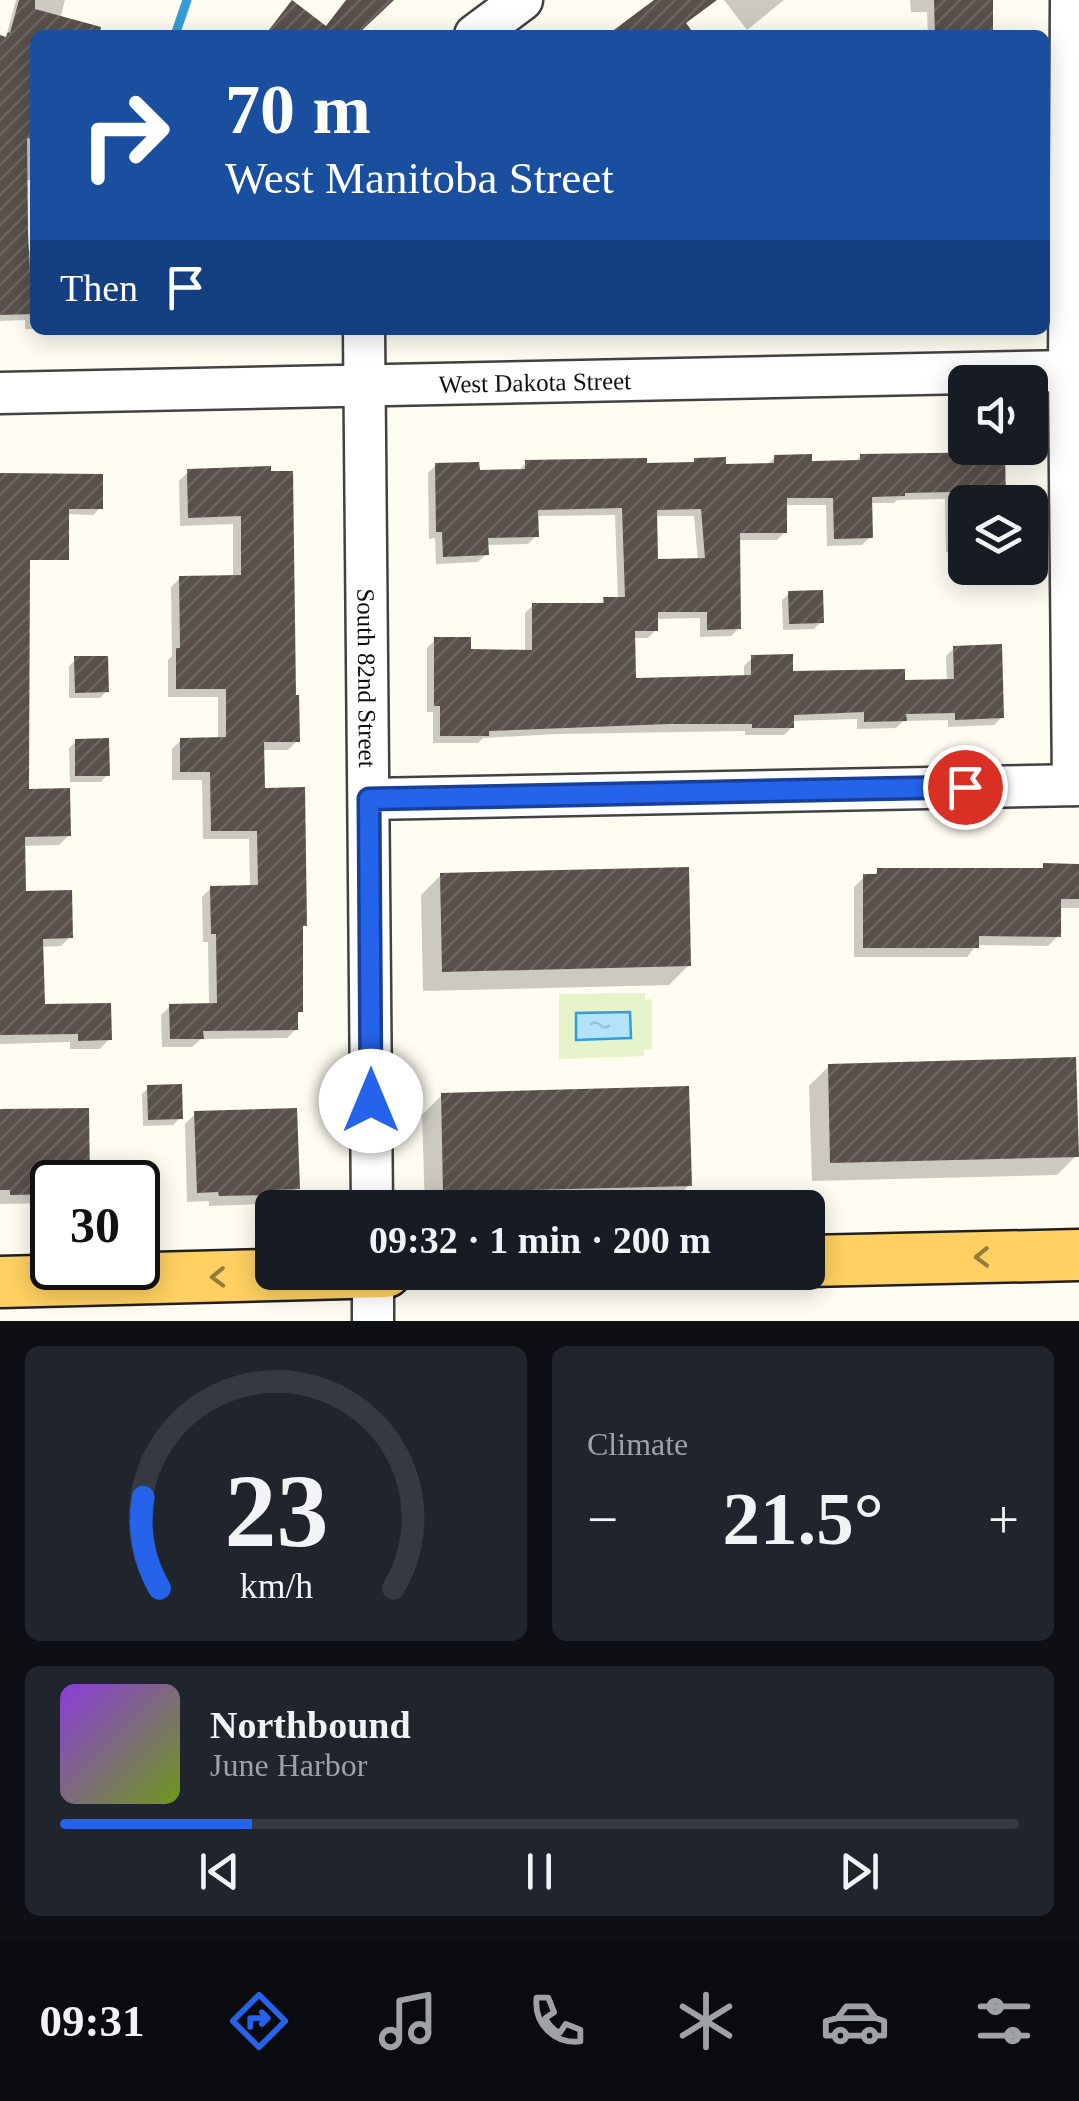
<!DOCTYPE html>
<meta charset="utf-8">
<style>
:root{--surface:#171b24;--page:#20242c;--text:#f1f3f6;--muted:#9ea1a6;--line:#363941;--accent:#2563eb}
body{margin:0;font-family:Georgia,serif;background:var(--page);color:var(--text);height:100vh;display:flex;flex-direction:column;font-size:38px;white-space:nowrap}
*{box-sizing:border-box;margin:0}
p{font-size:32px;color:var(--muted)}
.icon{flex:none;width:55px;height:55px;fill:none;stroke:currentColor;stroke-width:2;stroke-linecap:round;stroke-linejoin:round}
.map{position:relative;height:1321px;overflow:hidden}
.details{display:flex;flex-direction:column;gap:25px;padding:25px;background:#0d0f14;flex:1}
.details>*{flex:none}
.banner{position:absolute;left:30px;top:30px;width:1020px;height:305px;border-radius:15px;box-shadow:0 5px 25px #0003;background:#1a4fa0;color:#fff;overflow:hidden}
.buttons{position:absolute;left:948px;top:365px;display:grid;gap:20px}
.buttons a{display:grid;place-items:center;width:100px;height:100px;border-radius:15px;background:var(--surface);box-shadow:0 5px 25px #0003;font-size:50px}
.speed{position:absolute;left:30px;top:1160px;display:flex;gap:20px;font-size:50px;font-weight:700;text-align:center}
.speed>*{display:grid;place-content:center;width:130px;height:130px;border-radius:50%;background:var(--surface);box-shadow:0 5px 25px #0003;line-height:1}
.speed .limit{border:5px solid #111;border-radius:15px;background:#fff;color:#111}
.pin{position:absolute;display:grid;place-items:center;width:85px;height:85px;color:#fff;margin:-42px;border:5px solid #fff;border-radius:50%;box-shadow:0 2px 10px #0007}
.me{position:absolute;width:110px;margin:-55px;rotate:0deg;stroke-linejoin:round;filter:drop-shadow(0 0 8px #0008)}
.turn{display:flex;align-items:center;gap:35px;height:210px;padding:0 30px;font-size:45px}
.turn .icon{width:130px;height:130px;stroke-width:2.5}
.turn b{display:block;font-size:70px;line-height:85px}
.then{display:flex;align-items:center;height:95px;padding:0 30px;background:#0003;gap:20px;font-size:38px}
.big{font-size:75px;font-weight:600;line-height:1.1}
.details .widget{flex:1;display:flex;flex-direction:column;justify-content:center;gap:15px;min-width:0;padding:0 35px;border-radius:15px;background:var(--page)}
.details .dial{align-items:center;gap:0}
.dial svg{height:260px;overflow:visible;fill:none;stroke:var(--line);stroke-width:7;stroke-linecap:round;text-anchor:middle}
.dial text{fill:var(--text);stroke:none}
.song{display:flex;align-items:center;gap:30px}
.cover{width:120px;height:120px;border-radius:15px;background:linear-gradient(135deg,hsl(270 70% 55%),hsl(80 70% 35%))}
.played{height:10px;border-radius:5px;background:linear-gradient(90deg,var(--accent) 20%,var(--line) 20%)}
.keys{display:flex;justify-content:space-around;direction:ltr}
.heat{display:flex;justify-content:space-between;align-items:center;font-size:55px;direction:ltr}
.details .tiles{flex:1;display:grid;gap:25px;grid-template-columns:1fr 1fr}
.widget:last-child{grid-column:span 2}
.trip{position:absolute;left:255px;top:1190px;width:570px;height:100px;border-radius:15px;background:var(--surface);box-shadow:0 5px 25px #0003;font-weight:600;line-height:100px;text-align:center}
.tab-bar{display:flex;height:160px;justify-content:space-around;align-items:center;background:#090b0e;color:var(--muted)}
.tab-bar .icon{width:70px;height:70px}
.tab-bar .selected{color:var(--accent)}
.tab-bar b{font-size:45px;color:var(--text)}
.map>svg:first-child{display:block}
.pitch{fill:#e7f3ca}
.water{fill:url(#water-ripples);stroke:#349dd7;stroke-width:2.5}
.shadow{fill:#0003;fill-rule:evenodd}
.lines{fill:none;stroke-linecap:round;stroke-linejoin:round}
.stream{stroke:#349dd7;stroke-width:9}
.building{fill:url(#building-hatch);fill-rule:evenodd}
.minor-casing{stroke:#424242;stroke-width:45}
.major-casing{stroke:#202020;stroke-width:55}
.minor{stroke:#fff;stroke-width:40}
.major{stroke:#ffd162;stroke-width:50}
.oneway{stroke:#937a3d}
.route-casing{stroke:#184099;stroke-width:25}
.route{stroke:#2563eb;stroke-width:18}
.labels{text-anchor:middle;stroke-width:10;stroke-linejoin:round;paint-order:stroke}
.street-label{font-size:25px;fill:#0f0f0f;stroke:#fff}
</style>
<div class="map">
<svg width="1079" height="1321" viewBox="0 0 1079 1321">
<defs>
<pattern id="water-ripples" width="26" height="14" patternUnits="userSpaceOnUse" patternTransform="scale(2.5)"><rect width="26" height="14" fill="#b2e3fa"/><path d="M2 4q2-2 4 0t4 0M15 11q2-2 4 0t4 0" fill="none" stroke="#98c2d5"/></pattern>
<pattern id="building-hatch" width="6" height="6" patternUnits="userSpaceOnUse" patternTransform="scale(2.5)"><rect width="6" height="6" fill="#59504b"/><path d="M-1 1l2-2M0 6l6-6M5 7l2-2" fill="none" stroke="#6c6561"/></pattern>
</defs>
<rect width="100%" height="100%" fill="#fffcf2"/>
<path class="pitch" d="M645 993V1000L652 999V1049H644V1056L559 1059V994Z"/>
<path class="water" d="M630 1012 631 1038 576 1040V1013Z"/>
<g class="shadow">
<path d="M16 0H65L60 19 73 35H35V180H25L27 251H35V329H25V320L0 321V38L6 37Z"/>
<path d="M724 0H784L747 30Z"/>
<path d="M910 0H991L993 35H928L927 12H911Z"/>
<path d="M159 330H226L159 333Z"/>
<path d="M1002 454 1004 502H965V552H946L945 499 897 500 894 503H870V537L862 545 827 546 826 505H785V532L777 540H737L739 628 731 636 700 637V618L655 619 656 630 648 638H632L633 680 744 677V666L752 658 791 673 903 682H947L946 656 954 648 1002 717 994 725 948 727V720L903 721 896 728 857 729V719L792 721V727L784 735H745V731L557 734 483 738 478 743H433V712H427V648L435 640 469 651 525 652V613L533 605 598 606 604 600H618L615 515 536 516V536L528 544 486 545V554L478 562 436 564 435 538 429 539 428 473 436 465 477 472H517L526 463 644 465H690L695 460 723 466 767 465 775 457 809 464 854 462 861 456ZM654 516H694L698 561 656 562Z"/>
<path d="M269 469 297 741 288 750H262V790L300 928 301 1011 295 1016 296 1029 287 1038 201 1039 192 1047H162L161 1015 170 1006 209 1005 208 942H203L202 897 211 888 250 887 249 839H203L202 780H172V749L181 740H218V697H168V660L172 656 171 587 180 578 233 577V524L180 526 179 481 188 472Z"/>
<path d="M0 476 100 508 93 515 67 514 0 521Z"/>
<path d="M0 562 27 791 69 835 59 845 22 846 23 894 70 937 61 946 41 947 42 1007 109 1039 100 1049H70V1042L0 1044Z"/>
<path d="M789 594 821 622 814 629 783 630 782 600Z"/>
<path d="M76 659 107 691 100 698H69V666Z"/>
<path d="M76 742 107 775 101 782H70L69 748Z"/>
<path d="M1044 866H1079V908H1059L1058 936 1048 946 977 945 967 957H854V887L864 877H872L878 871H1039Z"/>
<path d="M441 875 689 965 669 985 423 991 421 895Z"/>
<path d="M829 1066 1076 1156 1057 1175 812 1181 809 1086Z"/>
<path d="M148 1088 180 1118 173 1125 143 1126 142 1094Z"/>
<path d="M442 1095 689 1185 670 1205 425 1208 422 1115Z"/>
<path d="M86 1111 87 1182H52V1203L0 1204V1112Z"/>
<path d="M195 1114 297 1188 286 1199H267L262 1204 209 1206V1201L187 1202 185 1124Z"/>
</g>
<g class="lines">
<path class="stream" d="M175 35 187 0"/>
</g>
<g class="building">
<path d="M19 0H35V9L101 27 100 35H35L32 101H35V139L27 138 28 234 30 272H35V314L0 315V35L6 37 8 32 10 33Z"/>
<path d="M292 0 326 26 346 0H394L357 35H265Z"/>
<path d="M654 0H717L686 23 695 35H607Z"/>
<path d="M934 0H993V35H935Z"/>
<path d="M1005 452 1006 502H952V492L905 493V496L872 497 873 538 834 539 833 498H787V533H740L741 629 707 630V612H658V631H635L636 678 751 675V655L793 654V671L905 669V680L954 679 953 646 1002 644 1004 718 955 720V713L906 714 907 721 864 722V712L794 715V728H752V724H669L489 731V736H440V706H434V637H471V649L532 650V603H604L603 597H625L622 508 538 510 539 537 488 538 489 555 443 557 442 532H436L435 463 479 462 480 470 525 469V460L647 458V463L694 462V458L726 457V464L774 463V455L812 454V461L860 460V454ZM701 509 705 558 658 559 657 510Z"/>
<path d="M271 466V471H293L296 695H299L300 742H264L265 788 305 787 307 926H303V1012H298V1030L203 1031 204 1039H170L169 1004 217 1003 216 934H211L210 886 258 885 257 831H211L210 772H180V738L226 737V689H176V648H180L179 576 241 575V516L188 518 187 469Z"/>
<path d="M0 473 103 474V509H69V560H30L29 789 70 788 71 836 25 837 26 891 72 890 73 938 43 939 45 1004 111 1003 112 1040 78 1041V1034L0 1035Z"/>
<path d="M823 590 824 623 789 624 788 591Z"/>
<path d="M74 656H108L109 692 75 693Z"/>
<path d="M109 738 110 776H75V739Z"/>
<path d="M1043 863 1079 864V899H1061V937L979 936V948H863V874H877V868H1043Z"/>
<path d="M689 867 691 966 442 972 440 873Z"/>
<path d="M1076 1057 1079 1157 830 1163 828 1064Z"/>
<path d="M182 1084 183 1119 148 1120 147 1085Z"/>
<path d="M689 1086 692 1186 443 1192 441 1093Z"/>
<path d="M89 1108 90 1182H52V1194L10 1195V1190H0V1109Z"/>
<path d="M297 1108 300 1189 275 1190V1195L219 1196 218 1192 197 1193 194 1111Z"/>
</g>
<g class="lines">
<defs>
<g id="minor">
<path d="M1071 0 1069 371 1073 785"/>
<path d="M475 35 522 0"/>
<path id="s1" d="M364 330 372 1208"/>
<path id="s2" d="M0 393 1069 371"/>
<path d="M369 799 1079 785"/>
<path d="M373 1272V1321"/>
</g>
<g id="major">
<path d="M808 1261 1079 1255"/>
<path d="M0 1282 386 1272"/>
</g>
</defs>
<use href="#minor" class="minor-casing"/>
<use href="#major" class="major-casing"/>
<use href="#minor" class="minor"/>
<use href="#major" class="major"/>
</g>
<defs><path id="oneway-chevron" d="M-2-3.5L2.5 0L-2 3.5" fill="none" stroke-width="1.6" stroke-linecap="round" stroke-linejoin="round" transform="scale(2.5)"/></defs>
<g class="oneway">
<use href="#oneway-chevron" transform="translate(982 1257) rotate(179)"/>
<use href="#oneway-chevron" transform="translate(218 1277) rotate(179)"/>
</g>
<g class="lines">
<defs>
<path id="route" d="M371 1101 369 799 965 787"/>
</defs>
<use href="#route" class="route-casing"/>
<use href="#route" class="route"/>
</g>
<g class="labels">
<g class="street-label">
<text dy="9" stroke="none"><textPath href="#s2" startOffset="535">West Dakota Street</textPath></text>
<text dy="9" stroke="none"><textPath href="#s1" startOffset="348">South 82nd Street</textPath></text>
</g>
</g>
</svg>
<div class="buttons">
<a><svg class="icon" aria-label="sound" viewBox="0 0 24 24"><path d="M4 9h4l5-4v14l-5-4H4zM17 9q2 3 0 6"/></svg></a>
<a><svg class="icon" aria-label="layers" viewBox="0 0 24 24"><path d="M12 4l9 5-9 5-9-5zM3 14l9 5 9-5"/></svg></a>
</div>
<div class="speed"><div class="limit">30</div></div>
<div class="pin" style="left:965px;top:787px;background:#d93025"><svg class="icon" aria-label="arrive" viewBox="0 0 24 24"><path d="M6 21V4h12l-3 4 3 4H6"/></svg></div>
<svg class="me" style="left:371px;top:1101px" viewBox="-20 -20 40 40"><circle r="19" fill="#fff"/><path d="M0-13L10 11 0 6-10 11z" fill="#2563eb"/></svg>
<div class="trip">09:32 · 1 min · 200 m</div>
<div class="banner">
<div class="turn"><svg class="icon" aria-label="right" viewBox="0 0 24 24"><path d="M7 20v-9h11M14 6l5 5-5 5"/></svg><div><b>70 m</b>West Manitoba Street</div></div>
<div class="then">Then<svg class="icon" aria-label="arrive" viewBox="0 0 24 24"><path d="M6 21V4h12l-3 4 3 4H6"/></svg></div>
</div>
</div>
<section class="details">
<div class="tiles">
<div class="widget dial"><svg viewBox="0 0 100 80">
<path d="M14 69A42 42 0 1 1 86 69"/>
<path d="M14 69A42 42 0 0 1 9 41" stroke="#2563eb"/>
<text x="50" y="56" font-size="32" font-weight="700">23</text>
<text x="50" y="72" font-size="11">km/h</text>
</svg></div>
<div class="widget"><p>Climate</p>
<div class="heat"><a>−</a><b class="big">21.5°</b><a>+</a></div>
</div>
<div class="widget">
<div class="song"><i class="cover"></i><div><b>Northbound</b><p>June Harbor</p></div></div>
<div class="played"></div>
<div class="keys"><svg class="icon" aria-label="previous" viewBox="0 0 24 24"><path d="M18 5L8 12l10 7zM5 5v14"/></svg><svg class="icon" aria-label="pause" viewBox="0 0 24 24"><path d="M8 5v14M16 5v14"/></svg><svg class="icon" aria-label="next" viewBox="0 0 24 24"><path d="M6 5l10 7-10 7zM19 5v14"/></svg></div>
</div>
</div>
</section>
<nav class="tab-bar">
<b>09:31</b>
<svg class="icon selected" aria-label="directions" viewBox="0 0 24 24"><path d="M12 3l9 9-9 9-9-9zM9 14v-3h6M13 9l2 2-2 2"/></svg>
<svg class="icon" aria-label="music" viewBox="0 0 24 24"><path d="M9 18V5l10-2v13"/><circle cx="6" cy="18" r="3"/><circle cx="16" cy="16" r="3"/></svg>
<svg class="icon" aria-label="phone" viewBox="0 0 24 24"><path d="M5 4h4l2 5-3 2q2 4 5 5l2-3 5 2v4C11 20 4 13 5 4z"/></svg>
<svg class="icon" aria-label="climate" viewBox="0 0 24 24"><path d="M12 3v18M4 7l16 10M4 17L20 7"/></svg>
<svg class="icon" aria-label="car" viewBox="0 0 24 24"><path d="M5 17H2v-5l4-1 3-4h7l3 4 3 1v5h-3M9 17h6M6 11h13"/><circle cx="7" cy="17" r="2"/><circle cx="17" cy="17" r="2"/></svg>
<svg class="icon" aria-label="filters" viewBox="0 0 24 24"><path d="M4 7h16M4 17h16"/><circle cx="9" cy="7" r="2"/><circle cx="15" cy="17" r="2"/></svg>
</nav>
